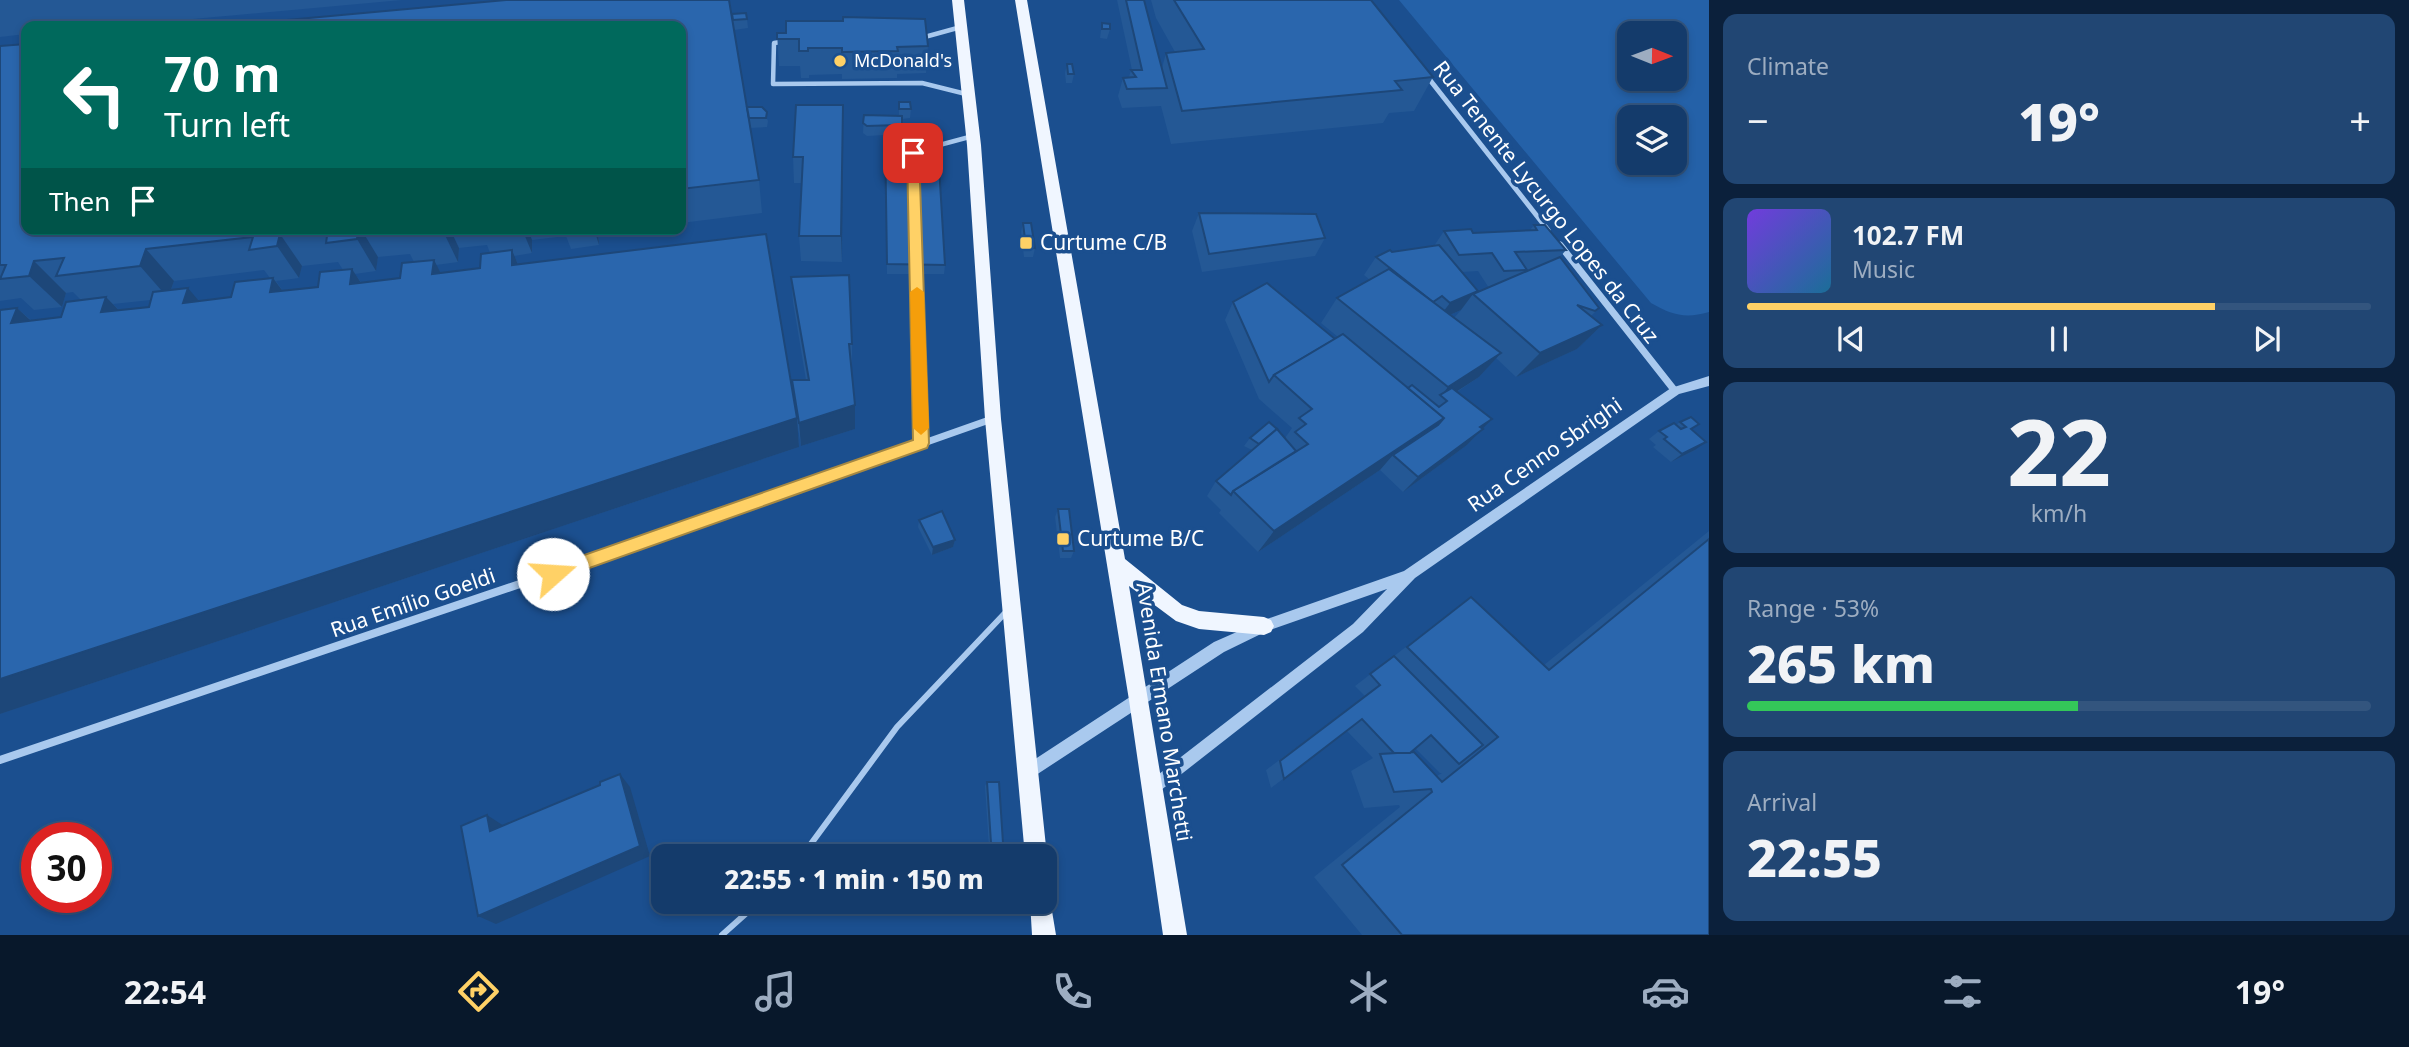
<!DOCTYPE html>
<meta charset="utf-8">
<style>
:root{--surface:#143b6b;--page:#214673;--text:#f1f3f6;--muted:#9dadc1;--line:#33557e;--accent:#ffd166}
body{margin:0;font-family:"Noto Sans",sans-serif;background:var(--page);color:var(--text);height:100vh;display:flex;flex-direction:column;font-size:26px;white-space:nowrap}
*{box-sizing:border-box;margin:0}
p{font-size:23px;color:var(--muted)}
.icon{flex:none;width:38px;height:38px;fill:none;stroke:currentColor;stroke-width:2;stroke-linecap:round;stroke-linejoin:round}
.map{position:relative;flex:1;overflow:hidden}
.sheet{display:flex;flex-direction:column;gap:14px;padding:14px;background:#0b203b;width:700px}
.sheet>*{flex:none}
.banner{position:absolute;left:21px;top:21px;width:665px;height:214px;border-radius:14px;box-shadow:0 4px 10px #0003,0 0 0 2px var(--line);background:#00695c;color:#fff;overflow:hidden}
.needle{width:46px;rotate:91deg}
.fabs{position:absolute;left:1617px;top:21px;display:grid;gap:14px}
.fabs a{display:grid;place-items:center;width:70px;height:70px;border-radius:14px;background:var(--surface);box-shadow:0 4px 10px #0003,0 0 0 2px var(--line);font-size:35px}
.speed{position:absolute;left:21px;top:822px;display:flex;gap:14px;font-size:35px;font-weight:700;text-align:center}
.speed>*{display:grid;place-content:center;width:91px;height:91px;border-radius:50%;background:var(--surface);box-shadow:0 4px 10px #0003,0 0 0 2px var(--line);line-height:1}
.speed .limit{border:10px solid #d22;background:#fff;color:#111}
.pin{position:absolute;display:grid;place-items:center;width:60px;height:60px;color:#fff;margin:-30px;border-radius:14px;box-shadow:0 4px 10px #0006}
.me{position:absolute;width:77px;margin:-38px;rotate:71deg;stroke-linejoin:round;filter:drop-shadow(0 0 5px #0008)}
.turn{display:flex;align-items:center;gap:24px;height:147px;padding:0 28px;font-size:32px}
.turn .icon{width:91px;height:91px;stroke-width:2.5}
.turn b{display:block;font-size:49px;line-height:60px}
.then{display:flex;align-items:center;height:66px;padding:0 28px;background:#0003;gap:14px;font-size:26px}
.big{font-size:52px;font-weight:800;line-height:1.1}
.sheet .tile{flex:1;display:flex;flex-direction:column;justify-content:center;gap:10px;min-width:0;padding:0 24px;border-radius:14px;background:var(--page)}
.sheet .dial{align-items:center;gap:0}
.dial b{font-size:91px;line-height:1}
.song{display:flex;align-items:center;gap:21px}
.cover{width:84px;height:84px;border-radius:10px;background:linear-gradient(135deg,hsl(260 70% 55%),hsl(200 70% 35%))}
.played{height:7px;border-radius:4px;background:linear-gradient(90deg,var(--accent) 75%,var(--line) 75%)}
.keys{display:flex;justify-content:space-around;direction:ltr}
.heat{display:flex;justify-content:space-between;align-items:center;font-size:38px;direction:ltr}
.charge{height:10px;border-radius:5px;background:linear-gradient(90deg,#34c759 53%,var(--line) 0)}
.trip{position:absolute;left:651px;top:844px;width:406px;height:70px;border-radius:14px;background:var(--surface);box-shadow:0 4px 10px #0003,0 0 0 2px var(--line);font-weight:800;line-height:70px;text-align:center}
.tabs{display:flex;height:112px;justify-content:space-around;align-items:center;background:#08182b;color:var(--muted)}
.tabs .icon{width:49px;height:49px}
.tabs .on{color:var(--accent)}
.tabs b{font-size:32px;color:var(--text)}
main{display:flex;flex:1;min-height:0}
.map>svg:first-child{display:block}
.green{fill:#2461a8;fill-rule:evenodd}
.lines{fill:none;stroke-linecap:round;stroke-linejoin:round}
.service-far2{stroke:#a9c9ee;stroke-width:4.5}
.service-far1{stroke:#a9c9ee;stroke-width:5}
.service{stroke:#a9c9ee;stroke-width:6}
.minor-far2{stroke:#a9c9ee;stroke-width:5}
.minor-far1{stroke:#a9c9ee;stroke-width:7}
.minor{stroke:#a9c9ee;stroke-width:8}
.tertiary{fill:#a9c9ee;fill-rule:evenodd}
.primary{fill:#f0f6ff;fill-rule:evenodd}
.wall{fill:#245895;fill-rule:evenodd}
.shaded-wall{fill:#1d4779}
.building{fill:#2a66ad;stroke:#1d4779;stroke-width:2}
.route{fill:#ffd166;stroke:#a68842;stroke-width:2}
.slow{fill:#f59e0b}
.poi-dot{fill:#ffd166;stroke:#1b4f8f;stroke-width:2.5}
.labels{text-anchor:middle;stroke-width:7;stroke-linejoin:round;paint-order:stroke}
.far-poi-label{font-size:18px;fill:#fff;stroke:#1b4f8f;text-anchor:start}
.street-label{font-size:21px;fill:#fff;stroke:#1b4f8f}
.poi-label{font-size:21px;fill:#fff;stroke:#1b4f8f;text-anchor:start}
</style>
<main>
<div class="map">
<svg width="1709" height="935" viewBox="0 0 1709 935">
<rect width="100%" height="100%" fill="#1b4f8f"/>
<path class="green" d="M1399 0H1709V312C1685 319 1672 315 1651 303ZM1629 33H1675V79H1629ZM1629 117H1675V163H1629Z"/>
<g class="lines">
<g class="service-far2">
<path d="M921 38 961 27"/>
<path d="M781 42 774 43 773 84 922 83 966 94"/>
<path d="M932 147 973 136"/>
</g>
<path class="service-far1" d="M916 268 921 444"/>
<g class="service">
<path d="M802 856 897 727 1006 612"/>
<path d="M722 935 760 901"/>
</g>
<path class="minor-far2" d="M1426 75 1548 230"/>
<g class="minor-far1">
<path d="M1560 245 1675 391"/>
<path d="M615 552 992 419"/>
</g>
<path class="minor" d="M0 760 620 550"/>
<path class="tertiary" d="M1709 376V386L1679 394 1415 578 1363 632 1156 794 1151 797 1146 794 1143 789 1146 784 1353 624 1387 589 1267 631 1224 652 1033 777 1028 779 1023 777 1021 772 1023 767 1214 642 1264 620 1404 571 1671 388Z"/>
<g class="primary">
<path d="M952 0H964L981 145 1001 419 1047 856 1045 862V856H1025L985 419 967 145Z"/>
<path d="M1015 0H1027L1125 559 1182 605 1199 611 1264 617 1271 620 1274 626 1271 632 1264 635 1199 629 1176 621 1129 586 1187 935H1163L1129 700Z"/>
<path d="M1045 891 1049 893 1056 935H1032L1030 901H1045Z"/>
</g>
</g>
<g class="wall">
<path d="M0 0H402L116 26H26V34L0 37Z"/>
<path d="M1117 0H1144L1162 68 1166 53 1175 52 1156 18 1151 0H1371L1433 77 1414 111 1389 113 1383 123 1171 144 1161 106 1122 108 1118 96 1123 78 1129 77 1131 70H1132Z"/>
<path d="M732 14 747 19 748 28 734 30 747 107H762L768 121 767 127 750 128 759 180 762 213 681 223V26Z"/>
<path d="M1102 23 1110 29 1107 39 1100 38Z"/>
<path d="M777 33 928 46 926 73 897 74V78L842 79V74L809 75V78H801L800 66H779Z"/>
<path d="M0 46 26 229H623L599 232V245L571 249 566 236 532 240V253L514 256 518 264 793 399 792 380H806L793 302 791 277 852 344V368L855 429 801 446 797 422 799 447 0 714 17 308 31 320 61 317 81 300 73 292 66 293 62 307 34 310 21 298 0 301ZM487 245 490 253 480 268 441 273 436 265 458 262 459 248ZM410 254 414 262 400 278 361 282 355 274 376 271 378 257ZM338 262 343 270 318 287 283 291 276 281 299 278 302 266ZM264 270 270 278 231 297 199 301 171 290 174 281ZM151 300 149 307 119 310 113 304Z"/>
<path d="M1067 64 1074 74 1072 83H1066L1065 73Z"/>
<path d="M899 102 911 109 910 118 902 119V133L945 265 944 274H887L885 135 867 136 863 133 864 115 899 116Z"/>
<path d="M843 132 842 262 801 261 799 236 802 183H794L793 157Z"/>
<path d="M1199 213 1325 238 1315 256 1202 272 1192 231Z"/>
<path d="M1023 223 1035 248 1033 257H1024L1021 232Z"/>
<path d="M1534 225 1566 250 1559 258 1599 308 1591 316 1602 325 1577 349 1516 377 1496 358 1479 377 1457 392 1482 429 1467 445 1403 492 1380 470 1258 552 1219 513 1221 510 1207 496 1216 481 1252 450 1244 446 1250 438H1285L1292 428 1259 399 1225 320 1233 302 1335 339 1338 337 1321 323 1337 298 1370 280 1364 275 1376 257 1392 252 1434 246 1444 231 1473 233 1530 230ZM1478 271 1489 288 1476 293 1462 272ZM1461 310 1454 318 1450 315Z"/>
<path d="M1680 422 1692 430 1695 450 1671 462 1653 447 1656 445 1649 439 1659 431 1676 425Z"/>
<path d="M1058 509 1074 551 1071 558H1060L1055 517Z"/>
<path d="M919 520 955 540 953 547 932 555 918 527Z"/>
<path d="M1709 531V935H1362L1314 877 1400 807 1399 805 1364 808 1351 771 1373 758 1347 731 1271 788 1266 770 1365 696 1355 686 1471 597 1544 665ZM1415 748 1440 773H1442L1437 776 1410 753Z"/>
<path d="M987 782 1003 843 1001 847H989L985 786Z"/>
</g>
<g class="shaded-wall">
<path d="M843 105V132L842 262 841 236Z"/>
<path d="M902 124V134L899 135V125Z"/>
<path d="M358 229H361L378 257 376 271 357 239Z"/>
<path d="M442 229H450L459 248 458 262Z"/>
<path d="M522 229H528L532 240V253Z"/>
<path d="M594 229H598L599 245Z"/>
<path d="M280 234 302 266 299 278 277 246Z"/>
<path d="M146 249 174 281 168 298 140 266Z"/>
<path d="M512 250 525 282 512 265Z"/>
<path d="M434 260 450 291 432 274Z"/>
<path d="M34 261 66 293 62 307 29 276Z"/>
<path d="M352 269 372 300 350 284Z"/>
<path d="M273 278 296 309 270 292Z"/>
<path d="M188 288 214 319 183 303Z"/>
<path d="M1478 291 1474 295 1473 294 1461 310 1436 321 1450 303Z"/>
<path d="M106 297 136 328 101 312Z"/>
<path d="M17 308 51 339 11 323Z"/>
<path d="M1602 325 1577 349 1516 377 1540 353Z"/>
<path d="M1501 353 1479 377 1445 399 1441 396 1448 387Z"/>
<path d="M855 405V429L801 446 799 423Z"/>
<path d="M797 418 799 447 0 714V679Z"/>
<path d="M1444 418 1423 441 1393 455 1380 470 1258 552 1274 531Z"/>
<path d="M1492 419 1467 445 1403 492 1418 477 1480 427Z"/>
<path d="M1706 442 1695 450 1671 462 1682 454Z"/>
<path d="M955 540 953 547 932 555 933 547Z"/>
<path d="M620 774 630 787 650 856 496 924 478 916Z"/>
<path d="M487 815 504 826 490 831Z"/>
</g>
<g class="building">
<path d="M506 0H729L759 180 681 189V26H220Z"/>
<path d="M1126 0H1144L1167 88 1127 89 1123 78 1136 77 1131 70H1142Z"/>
<path d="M1174 0H1371L1433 77 1395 81 1402 90 1182 111 1166 53 1204 49Z"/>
<path d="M746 13 747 19 733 20 732 14Z"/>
<path d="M843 17 925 19 928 46 897 47 898 51 842 52V48H808V51H799V39H777V33H786V21H843Z"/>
<path d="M1102 23 1110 24V29H1102Z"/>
<path d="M26 44V229H322L280 234 277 246 249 250 253 237 146 249 140 266 56 276 64 258 34 261 29 276 0 279 6 265H0V46Z"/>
<path d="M1067 64H1072L1074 74H1068Z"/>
<path d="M899 102H910L911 109H899Z"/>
<path d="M796 105H843L841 236H799L803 157H793Z"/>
<path d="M747 107H762L767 112 766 118H749Z"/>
<path d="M864 115 902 116V124L899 125 867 126 863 123Z"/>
<path d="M885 133H937L945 265 887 264Z"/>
<path d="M1199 213 1316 214 1325 238 1209 254Z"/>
<path d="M1023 223H1031L1035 248 1026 247Z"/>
<path d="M1534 225H1545L1566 250 1515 252 1527 270 1504 271 1492 253 1459 255 1444 231 1471 229 1473 233 1537 230Z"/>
<path d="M328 229H358L357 239 326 243Z"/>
<path d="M400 229H442L399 235Z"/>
<path d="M766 234 797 418 0 679V310L17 308 11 323 61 317 66 302 106 297 101 312 149 307 153 292 188 288 183 303 231 297 235 282 273 278 270 292 318 287 320 272 352 269 350 284 400 278 402 263 434 260 432 274 480 268 481 254 512 250V265Z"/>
<path d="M1439 245 1478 291 1450 303 1442 296 1433 302 1376 257 1390 250 1392 252Z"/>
<path d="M1560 257 1599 308 1595 311 1577 305 1602 325 1540 353 1473 294Z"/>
<path d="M1389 269 1501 353 1448 387 1337 298Z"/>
<path d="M849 275 852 344H849L855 405 799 423 792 380H809L791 277Z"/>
<path d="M1267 283 1335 339 1274 375 1269 382 1233 302Z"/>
<path d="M1343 334 1444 418 1274 531 1233 491 1308 444 1295 432 1306 424 1299 418 1312 409 1274 375Z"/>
<path d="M1412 385 1439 407 1447 401 1440 395 1452 388 1492 419 1480 427 1483 429 1418 477 1393 455 1438 425 1444 418 1408 388Z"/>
<path d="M1691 417 1699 424 1691 429 1706 442 1682 454 1664 439 1667 437 1659 431 1674 423 1681 429 1686 427 1680 422Z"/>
<path d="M1269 422 1277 429 1259 444 1250 438Z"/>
<path d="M1277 429 1296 451 1233 491 1231 495 1216 481Z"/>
<path d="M1058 509H1069L1074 551H1063Z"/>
<path d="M942 511 955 540 933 547 919 520Z"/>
<path d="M1709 539V935H1402L1342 865 1432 792 1431 789 1394 792 1380 754 1414 752 1442 782 1498 737 1407 647 1471 597 1549 670Z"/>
<path d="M1394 656 1483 745 1459 764 1431 735 1410 753H1394L1362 719 1284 779 1280 761 1380 685 1370 674Z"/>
<path d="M620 774 640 846 478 916 461 826 487 815 490 831 600 785V782Z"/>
<path d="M987 782H999L1003 843H991Z"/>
</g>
<path class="route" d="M913 149 919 153 929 443 927 448 553 581 547 579 544 574 547 568 913 440 907 153Z"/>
<path class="slow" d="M917 287 924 292 929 428 921 435 913 428 910 292Z"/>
<g class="poi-dot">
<circle cx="840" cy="61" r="7"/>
<rect x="1019" y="236" width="14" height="14" rx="3.5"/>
<rect x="1056" y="532" width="14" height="14" rx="3.5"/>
</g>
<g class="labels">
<g class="far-poi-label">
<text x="854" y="67">McDonald's</text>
</g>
<g class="street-label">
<text transform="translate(1546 202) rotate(52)" y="7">Rua Tenente Lycurgo Lopes da Cruz</text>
<text transform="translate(1545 455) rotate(-35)" y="7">Rua Cenno Sbrighi</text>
<text transform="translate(413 603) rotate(-19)" y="7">Rua Emílio Goeldi</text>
<text transform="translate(1164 712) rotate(81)" y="7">Avenida Ermano Marchetti</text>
</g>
<g class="poi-label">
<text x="1040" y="250">Curtume C/B</text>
<text x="1077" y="546">Curtume B/C</text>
</g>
</g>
</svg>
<div class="fabs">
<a><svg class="needle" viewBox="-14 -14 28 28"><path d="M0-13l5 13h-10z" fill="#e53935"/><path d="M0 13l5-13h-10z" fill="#9dadc1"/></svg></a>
<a><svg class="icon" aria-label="layers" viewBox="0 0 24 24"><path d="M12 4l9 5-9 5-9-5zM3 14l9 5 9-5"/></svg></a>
</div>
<div class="speed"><div class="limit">30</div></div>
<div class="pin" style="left:913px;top:153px;background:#d93025"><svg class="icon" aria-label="arrive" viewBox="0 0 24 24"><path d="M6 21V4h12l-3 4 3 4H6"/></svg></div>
<svg class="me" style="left:553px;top:574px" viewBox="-20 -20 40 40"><circle r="19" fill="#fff"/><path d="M0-13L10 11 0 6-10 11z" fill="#ffd166"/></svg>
<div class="trip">22:55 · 1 min · 150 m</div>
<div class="banner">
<div class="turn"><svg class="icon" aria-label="left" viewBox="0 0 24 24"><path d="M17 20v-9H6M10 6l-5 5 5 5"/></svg><div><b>70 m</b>Turn left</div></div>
<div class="then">Then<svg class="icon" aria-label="arrive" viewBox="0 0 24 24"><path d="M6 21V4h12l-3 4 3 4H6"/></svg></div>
</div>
</div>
<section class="sheet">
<div class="tile"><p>Climate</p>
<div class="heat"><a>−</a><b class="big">19°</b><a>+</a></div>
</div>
<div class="tile">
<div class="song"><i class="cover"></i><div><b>102.7 FM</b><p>Music</p></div></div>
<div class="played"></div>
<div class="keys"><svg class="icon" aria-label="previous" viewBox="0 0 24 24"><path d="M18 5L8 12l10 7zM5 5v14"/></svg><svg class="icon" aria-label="pause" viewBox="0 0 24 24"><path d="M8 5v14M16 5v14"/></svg><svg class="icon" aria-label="next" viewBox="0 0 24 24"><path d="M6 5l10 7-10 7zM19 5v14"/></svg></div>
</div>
<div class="tile dial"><b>22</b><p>km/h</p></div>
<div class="tile"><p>Range · 53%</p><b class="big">265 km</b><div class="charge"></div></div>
<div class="tile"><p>Arrival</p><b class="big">22:55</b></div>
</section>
</main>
<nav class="tabs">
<b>22:54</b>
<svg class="icon on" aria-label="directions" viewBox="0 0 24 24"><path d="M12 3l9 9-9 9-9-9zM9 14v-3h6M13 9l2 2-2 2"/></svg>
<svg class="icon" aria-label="music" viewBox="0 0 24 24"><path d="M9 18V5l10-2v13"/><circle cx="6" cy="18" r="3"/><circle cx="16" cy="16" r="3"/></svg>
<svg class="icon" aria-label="phone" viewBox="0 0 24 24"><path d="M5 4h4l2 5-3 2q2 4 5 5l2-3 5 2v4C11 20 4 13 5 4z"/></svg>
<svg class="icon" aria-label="climate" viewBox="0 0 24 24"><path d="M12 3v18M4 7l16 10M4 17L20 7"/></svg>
<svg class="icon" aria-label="car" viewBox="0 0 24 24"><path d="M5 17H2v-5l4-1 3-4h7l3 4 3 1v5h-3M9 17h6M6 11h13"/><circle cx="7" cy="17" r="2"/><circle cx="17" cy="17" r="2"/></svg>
<svg class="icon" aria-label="filters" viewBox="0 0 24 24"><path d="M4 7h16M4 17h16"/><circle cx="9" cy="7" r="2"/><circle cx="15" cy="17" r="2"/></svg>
<b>19°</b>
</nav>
